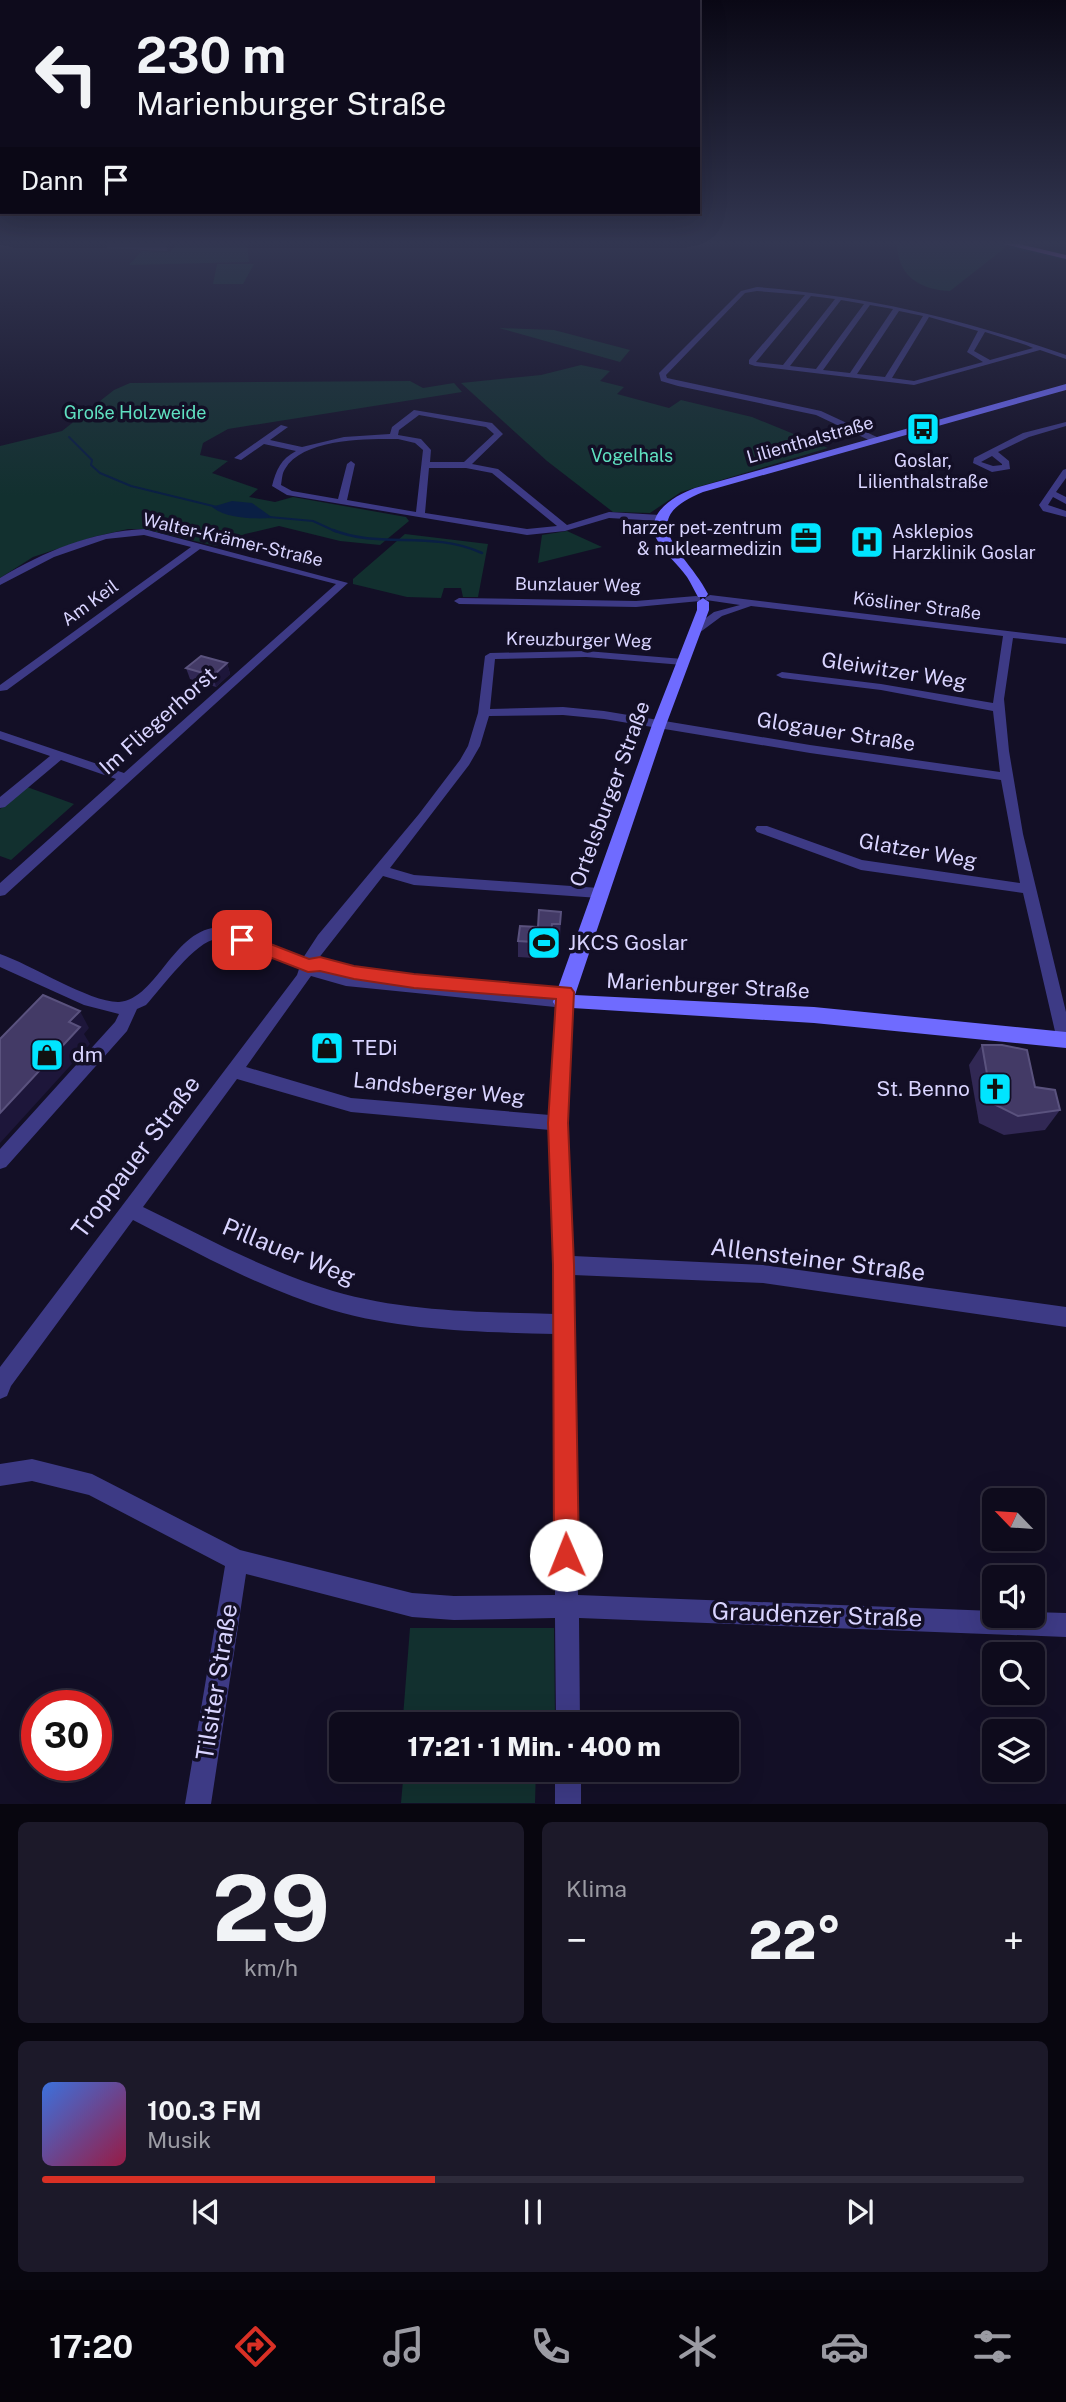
<!DOCTYPE html>
<html lang="de">
<meta charset="utf-8">
<style>
:root{--surface:#0e0b1c;--page:#1c1929;--text:#f1f3f6;--muted:#9b9ba3;--line:#2e2b3b;--accent:#d93025}
body{margin:0;font-family:"Public Sans",sans-serif;background:var(--page);color:var(--text);height:100vh;display:flex;flex-direction:column;font-size:26px;white-space:nowrap}
*{box-sizing:border-box;margin:0}
p{font-size:23px;color:var(--muted)}
.icon{flex:none;width:38px;height:38px;fill:none;stroke:currentColor;stroke-width:2;stroke-linecap:round;stroke-linejoin:round}
.map{position:relative;height:1804px;overflow:hidden}
.panel{display:flex;flex-direction:column;gap:18px;padding:18px;background:#08060f;flex:1}
.panel>*{flex:none}
.banner{position:absolute;left:0px;top:0px;width:700px;height:214px;box-shadow:0 7px 28px #0002,0 0 0 2px var(--line);background:#0e0b1c;color:var(--text);overflow:hidden}
.needle{width:46px;rotate:295deg}
.fabs{position:absolute;left:982px;top:1488px;display:grid;gap:14px}
.fabs a{display:grid;place-items:center;width:63px;height:63px;border-radius:10px;background:var(--surface);box-shadow:0 7px 28px #0002,0 0 0 2px var(--line);font-size:35px}
.speed{position:absolute;left:21px;top:1690px;display:flex;gap:14px;font-size:35px;font-weight:700;text-align:center}
.speed>*{display:grid;place-content:center;width:91px;height:91px;border-radius:50%;background:var(--surface);box-shadow:0 7px 28px #0002,0 0 0 2px var(--line);line-height:1}
.speed .limit{border:10px solid #d22;background:#fff;color:#111}
.pin{position:absolute;display:grid;place-items:center;width:60px;height:60px;color:#fff;margin:-30px;border-radius:14px;box-shadow:0 4px 10px #0006}
.me{position:absolute;width:77px;margin:-38px;rotate:359deg;stroke-linejoin:round;filter:drop-shadow(0 0 5px #0008)}
.turn{display:flex;align-items:center;gap:24px;height:147px;padding:0 21px;font-size:32px}
.turn .icon{width:91px;height:91px;stroke-width:2.5}
.turn b{display:block;font-size:49px;line-height:60px}
.then{display:flex;align-items:center;height:66px;padding:0 21px;background:#0003;gap:14px;font-size:26px}
.big{font-size:52px;font-weight:800;line-height:1.1}
.panel .widget{flex:1;display:flex;flex-direction:column;justify-content:center;gap:10px;min-width:0;padding:0 24px;border-radius:10px;background:var(--page)}
.panel .dial{align-items:center;gap:0}
.dial b{font-size:91px;line-height:1}
.song{display:flex;align-items:center;gap:21px}
.cover{width:84px;height:84px;border-radius:10px;background:linear-gradient(135deg,hsl(220 70% 55%),hsl(340 70% 35%))}
.played{height:7px;border-radius:4px;background:linear-gradient(90deg,var(--accent) 40%,var(--line) 40%)}
.keys{display:flex;justify-content:space-around;direction:ltr}
.heat{display:flex;justify-content:space-between;align-items:center;font-size:38px;direction:ltr}
.panel .tiles{flex:1;display:grid;gap:18px;grid-template-columns:1fr 1fr}
.widget:last-child{grid-column:span 2}
.trip{position:absolute;left:329px;top:1712px;width:410px;height:70px;border-radius:10px;background:var(--surface);box-shadow:0 7px 28px #0002,0 0 0 2px var(--line);font-weight:800;line-height:70px;text-align:center}
.tabs{display:flex;height:112px;justify-content:space-around;align-items:center;background:#06040b;color:var(--muted)}
.tabs .icon{width:49px;height:49px}
.tabs .on{color:var(--accent)}
.tabs b{font-size:32px;color:var(--text)}
.map>svg:first-child{display:block}
.green{fill:#12302f}
.water{fill:#0a1f44}
.lines{fill:none;stroke-linecap:round;stroke-linejoin:round}
.stream-far1{stroke:#0a1f44;stroke-width:2}
.stream{stroke:#0a1f44;stroke-width:2.5}
.street{fill:#3d3a85;fill-rule:evenodd}
.secondary{fill:#6f6bff;fill-rule:evenodd}
.primary{fill:#c25bff;fill-rule:evenodd}
.wall{fill:#312854}
.shaded-wall{fill:#1d163a}
.building{fill:#433a66;stroke:#5a527e;stroke-width:2}
.route{fill:#d93025;stroke:#8d1f18;stroke-width:2}
.labels{text-anchor:middle;stroke-width:7;stroke-linejoin:round;paint-order:stroke}
.far-park-label{font-size:18px;fill:#5fe0c0;stroke:#130f26}
.far-street-label{font-size:18px;fill:#d9d4ff;stroke:#130f26}
.far-poi-label{font-size:18px;fill:#d9d4ff;stroke:#130f26}
.street-label{font-size:21px;fill:#d9d4ff;stroke:#130f26}
.poi-label{font-size:21px;fill:#d9d4ff;stroke:#130f26;text-anchor:start}
.near-street-label{font-size:24px;fill:#d9d4ff;stroke:#130f26}
</style>
<div class="map">
<svg width="1066" height="1804" viewBox="0 0 1066 1804">
<rect width="100%" height="100%" fill="#130f26"/>
<g class="green">
<path d="M178 243H247L249 262 129 265 142 251 170 252Z"/>
<path d="M897 243H989L1006 247 950 291C919 290 897 275 897 243Z"/>
<path d="M217 264H254L243 284H213Z"/>
<path d="M499 328 554 330 630 350 620 362Z"/>
<path d="M581 365 610 371 600 381 624 387 617 394 669 408 681 400 752 417 828 448 681 492 650 513 613 512 547 461 461 383 541 375Z"/>
<path d="M410 381 423 388 454 383 462 392 228 429 203 443 200 455 228 461 212 473 258 489 249 497 275 502 293 497 406 517 409 521 380 545 340 541 279 526 245 534 216 546 144 529H128L93 537 33 557 0 578V446L62 431 114 390 130 383Z"/>
<path d="M567 531 602 547 538 563 542 535Z"/>
<path d="M405 534 488 544 478 597H463L461 588H444L441 598 407 597 353 584V579Z"/>
<path d="M27 787 74 804 11 860 0 856V809Z"/>
<path d="M410 1628H554L555 1719 403 1717Z"/>
<path d="M404 1769H536L535 1803H401Z"/>
</g>
<path class="water" d="M232 501 252 503 273 518C254 519 227 519 212 507Z"/>
<g class="lines">
<g class="stream-far1">
<path d="M993 243 1005 246"/>
<path d="M1010 247 1066 259"/>
<path d="M69 437 92 460 91 465 100 473 131 486 217 507"/>
<path d="M269 517 313 521 337 532"/>
</g>
<path class="stream" d="M333 530C379 549 432 530 482 553"/>
<g class="street">
<path d="M757 287C867 296 963 319 1066 355V359L1040 350 914 385 755 366 749 364V360L805 295 757 291 745 293 666 375 667 378 821 411 879 438V442H873L816 415 678 386 661 381 659 373 741 291ZM811 296 835 299 783 365 756 362ZM841 300 864 304 816 369 790 366ZM870 305 893 309 850 373 823 370ZM899 311 923 316 885 377 857 374ZM929 317 978 331 967 352 983 362 914 381 892 378ZM985 332 1026 345 1033 348 990 360 974 351Z"/>
<path d="M414 410 492 423 503 434 472 464 498 469 567 525 609 512 660 515 665 518 660 521 609 518 565 531 527 535 287 495 272 486C276 470 281 459 296 451L264 444 241 460 234 458 281 425 288 427 270 440 302 447 344 437 390 434 392 427ZM419 415 486 427 494 434 464 462H430L431 450 421 439 398 435 399 430ZM398 439 415 443 423 450 416 512 347 500 355 464 351 461 347 464 338 499 292 491 281 485C282 480 282 473 285 469 303 438 367 439 398 439ZM429 468H466L492 473 557 526 527 529 425 513Z"/>
<path d="M1066 422V426L1029 437 998 452 1009 461 1010 469 992 472 973 463 974 458 1023 433ZM992 456 1002 464V465L993 466 981 462Z"/>
<path d="M1066 469V478L1056 492 1066 497V504L1053 497 1048 505 1066 511V517L1043 511 1039 505 1063 470Z"/>
<path d="M144 529 348 583 5 895 0 896V883L116 779 61 760 5 807 0 808V797L50 756 0 739V731L124 773 336 584 200 549 7 690 0 691V685L191 547 144 535 106 539 54 557 0 585V578C45 551 91 532 144 529Z"/>
<path d="M710 595 1066 638V644L1013 638 1004 699 1009 751 1023 834 1066 1012V1046L1059 1045 1057 1040 1023 893 861 870 757 832 755 829 757 826H767L862 860 1020 883 1001 780 810 753 604 719 563 715 489 716 480 746 469 765 390 868 414 875 599 888 604 889 606 893 604 897 599 898 414 885 383 876 318 959 370 970 371 977 568 998 571 1002 566 1123 573 1256 763 1265 1066 1307V1327L763 1283 573 1275 578 1595 994 1611V1615H1032V1612L1066 1613V1637L579 1618 580 1724H556L555 1618 454 1620 412 1617 246 1574 211 1804H185L225 1566 89 1495 32 1481 0 1486V1464L32 1459 92 1474 240 1550 412 1593 454 1596 555 1595V1334C481 1332 404 1331 332 1310 262 1289 198 1253 133 1220L11 1386 7 1396 0 1399V1367L297 975 299 969C280 961 235 938 217 939 196 940 161 989 146 1005L137 1009 127 1031 6 1167 0 1169V1149L115 1022 119 1014 84 1005 0 967V954C30 964 91 1003 119 1002 160 999 175 919 229 928 250 932 282 949 303 958L318 935 419 814 460 760 468 746 478 713 485 656 490 653 586 651 683 659 688 662 683 665 586 657 495 659 490 709 563 707 604 711 810 745 1000 772 993 711 881 690 782 678 776 675 782 672 881 684 993 703 1003 636 751 606 722 616 699 633H691V629L714 612 740 605 706 600 705 598ZM311 976 346 986 555 1007 550 1115 351 1098 246 1067ZM237 1079 351 1112 550 1130 555 1314C481 1312 405 1312 333 1291 266 1271 205 1237 143 1207Z"/>
<path d="M696 596 700 597V601L636 607 459 604 454 601 459 598 636 601Z"/>
<rect x="555" y="1769" width="26" height="35"/>
</g>
<g class="secondary">
<path d="M1066 384V390L703 492C631 521 687 552 708 594L706 597H698C694 590 691 583 687 577 678 564 663 552 656 538 645 512 676 495 695 488Z"/>
<path d="M703 598 709 602V610L666 725 575 995 814 1007 1066 1032V1048L814 1023 556 1007 553 1002 652 725 697 610V602Z"/>
</g>
<path class="primary" d="M1000 243H1015L1066 255V259Z"/>
</g>
<g class="wall">
<path d="M106 243H174L167 251 107 248Z"/>
<path d="M227 663 230 674 216 687 190 679 186 668Z"/>
<path d="M561 912 560 940H551L550 959 518 957V941Z"/>
<path d="M982 1045 1035 1087 1060 1110 1045 1130 1004 1135 979 1123 969 1065Z"/>
</g>
<g class="shaded-wall">
<path d="M166 243H174L167 251Z"/>
<path d="M227 663 230 674 216 687 213 676Z"/>
<path d="M80 1011 89 1028 84 1034 90 1044 0 1143V1113L69 1022Z"/>
</g>
<g class="building">
<path d="M201 656 227 663 213 676 186 668Z"/>
<path d="M539 910 561 912 560 924H552L550 943 518 941 520 926 538 927Z"/>
<path d="M43 995 80 1011 69 1022 80 1027 0 1113V1039Z"/>
<path d="M982 1045H1002L1027 1050 1035 1087 1055 1090 1060 1110 1018 1116 992 1103Z"/>
</g>
<linearGradient id="sky" x2="0" y2="1"><stop stop-color="#0a0815"/><stop offset="0.49" stop-color="#333752"/><stop offset="1" stop-color="#333752" stop-opacity="0"/></linearGradient>
<rect width="1066" height="496" fill="url(#sky)"/>
<path class="route" d="M242 933 309 959 320 957 354 966 414 974 571 988 574 992 568 1123 574 1265 579 1555 575 1564 566 1567 557 1564 554 1555 553 1265 548 1123 556 999 414 988 354 979 320 971 308 972 236 944 233 940 236 935Z"/>
<defs>
<symbol id="bus-square" viewBox="-11 -11 22 22"><rect x="-9" y="-9" width="18" height="18" rx="4" fill="#00e5ff" stroke="#130f26"/><path d="M-5-6H5V4H4V6H2V4H-2V6H-4V4H-5ZM-3.5-4V0h7V-4ZM-3.5 1.2v1.5H-2V1.2ZM2 1.2v1.5H3.5V1.2Z" fill="#111"/></symbol>
<symbol id="office-square" viewBox="-11 -11 22 22"><rect x="-9" y="-9" width="18" height="18" rx="4" fill="#00e5ff" stroke="#130f26"/><path d="M-6-3h4V-5.5h4V-3h4V5H-6ZM-1-4.5V-3h2v-1.5ZM-6 0V1H6V0Z" fill="#111"/></symbol>
<symbol id="hospital-square" viewBox="-11 -11 22 22"><rect x="-9" y="-9" width="18" height="18" rx="4" fill="#00e5ff" stroke="#130f26"/><path d="M-5-5h3v3.5h4V-5h3V5h-3V1.5h-4V5h-3Z" fill="#111"/></symbol>
<symbol id="stadium-square" viewBox="-11 -11 22 22"><rect x="-9" y="-9" width="18" height="18" rx="4" fill="#00e5ff" stroke="#130f26"/><path d="M0-5a6.5 5 0 1 0 0 10a6.5 5 0 1 0 0-10ZM-3.5-1.8h7v3.6h-7Z" fill="#111"/></symbol>
<symbol id="shop-square" viewBox="-11 -11 22 22"><rect x="-9" y="-9" width="18" height="18" rx="4" fill="#00e5ff" stroke="#130f26"/><path d="M-5-2.5h2.3a2.7 3.5 0 0 1 5.4 0H5L5.5 6h-11ZM-1.5-2.5h3a1.5 2.3 0 0 0-3 0Z" fill="#111"/></symbol>
<symbol id="church-square" viewBox="-11 -11 22 22"><rect x="-9" y="-9" width="18" height="18" rx="4" fill="#00e5ff" stroke="#130f26"/><path d="M-1.2-6h2.4v3.5h3.3v2.4h-3.3V6h-2.4V-.1h-3.3v-2.4h3.3Z" fill="#111"/></symbol>
</defs>
<g fill-rule="evenodd">
<use href="#bus-square" x="904" y="410" width="38" height="38"/>
<use href="#office-square" x="787" y="519" width="38" height="38"/>
<use href="#hospital-square" x="848" y="523" width="38" height="38"/>
<use href="#stadium-square" x="525" y="924" width="38" height="38"/>
<use href="#shop-square" x="308" y="1029" width="38" height="38"/>
<use href="#shop-square" x="28" y="1036" width="38" height="38"/>
<use href="#church-square" x="976" y="1070" width="38" height="38"/>
</g>
<g class="labels">
<g class="far-park-label">
<text x="135" y="419">Große Holzweide</text>
<text x="632" y="462">Vogelhals</text>
</g>
<g class="far-street-label">
<text transform="translate(810 440) rotate(-16)" y="6">Lilienthalstraße</text>
<text transform="translate(233 540) rotate(13)" y="6">Walter-Krämer-Straße</text>
<text transform="translate(578 585) rotate(1)" y="6">Bunzlauer Weg</text>
<text transform="translate(90 603) rotate(-36)" y="6">Am Keil</text>
<text transform="translate(917 606) rotate(7)" y="6">Kösliner Straße</text>
<text transform="translate(579 640) rotate(1)" y="6">Kreuzburger Weg</text>
</g>
<g class="far-poi-label">
<text x="923" y="467">Goslar,<tspan x="923" dy="21">Lilienthalstraße</tspan></text>
<text x="782" y="534" text-anchor="end">harzer pet-zentrum<tspan x="782" dy="21">&amp; nuklearmedizin</tspan></text>
<text x="892" y="538" text-anchor="start">Asklepios<tspan x="892" dy="21">Harzklinik Goslar</tspan></text>
</g>
<g class="street-label">
<text transform="translate(894 671) rotate(9)" y="7">Gleiwitzer Weg</text>
<text transform="translate(158 721) rotate(-42)" y="7">Im Fliegerhorst</text>
<text transform="translate(836 732) rotate(9)" y="7">Glogauer Straße</text>
<text transform="translate(610 794) rotate(-70)" y="7">Ortelsburger Straße</text>
<text transform="translate(918 851) rotate(10)" y="7">Glatzer Weg</text>
<text transform="translate(708 986) rotate(3)" y="7">Marienburger Straße</text>
<text transform="translate(439 1089) rotate(6)" y="7">Landsberger Weg</text>
</g>
<g class="poi-label">
<text x="568" y="950">JKCS Goslar</text>
<text x="352" y="1055">TEDi</text>
<text x="72" y="1062">dm</text>
<text x="970" y="1096" text-anchor="end">St. Benno</text>
</g>
<g class="near-street-label">
<text transform="translate(136 1157) rotate(-53)" y="8">Troppauer Straße</text>
<text transform="translate(289 1252) rotate(22)" y="8">Pillauer Weg</text>
<text transform="translate(818 1260) rotate(7)" y="8">Allensteiner Straße</text>
<text transform="translate(817 1615) rotate(2)" y="8">Graudenzer Straße</text>
<text transform="translate(217 1682) rotate(-81)" y="8">Tilsiter Straße</text>
</g>
</g>
</svg>
<div class="fabs">
<a><svg class="needle" viewBox="-14 -14 28 28"><path d="M0-13l5 13h-10z" fill="#e53935"/><path d="M0 13l5-13h-10z" fill="#9b9ba3"/></svg></a>
<a><svg class="icon" aria-label="sound" viewBox="0 0 24 24"><path d="M4 9h4l5-4v14l-5-4H4zM17 9q2 3 0 6"/></svg></a>
<a><svg class="icon" aria-label="search" viewBox="0 0 24 24"><circle cx="10" cy="10" r="6"/><path d="M15 15l6 6"/></svg></a>
<a><svg class="icon" aria-label="layers" viewBox="0 0 24 24"><path d="M12 4l9 5-9 5-9-5zM3 14l9 5 9-5"/></svg></a>
</div>
<div class="speed"><div class="limit">30</div></div>
<div class="pin" style="left:242px;top:940px;background:#d93025"><svg class="icon" aria-label="arrive" viewBox="0 0 24 24"><path d="M6 21V4h12l-3 4 3 4H6"/></svg></div>
<svg class="me" style="left:566px;top:1555px" viewBox="-20 -20 40 40"><circle r="19" fill="#fff"/><path d="M0-13L10 11 0 6-10 11z" fill="#d93025"/></svg>
<div class="trip">17:21 · 1 Min. · 400 m</div>
<div class="banner">
<div class="turn"><svg class="icon" aria-label="left" viewBox="0 0 24 24"><path d="M17 20v-9H6M10 6l-5 5 5 5"/></svg><div><b>230 m</b>Marienburger Straße</div></div>
<div class="then">Dann<svg class="icon" aria-label="arrive" viewBox="0 0 24 24"><path d="M6 21V4h12l-3 4 3 4H6"/></svg></div>
</div>
</div>
<section class="panel">
<div class="tiles">
<div class="widget dial"><b>29</b><p>km/h</p></div>
<div class="widget"><p>Klima</p>
<div class="heat"><a>−</a><b class="big">22°</b><a>+</a></div>
</div>
<div class="widget">
<div class="song"><i class="cover"></i><div><b>100.3 FM</b><p>Musik</p></div></div>
<div class="played"></div>
<div class="keys"><svg class="icon" aria-label="previous" viewBox="0 0 24 24"><path d="M18 5L8 12l10 7zM5 5v14"/></svg><svg class="icon" aria-label="pause" viewBox="0 0 24 24"><path d="M8 5v14M16 5v14"/></svg><svg class="icon" aria-label="next" viewBox="0 0 24 24"><path d="M6 5l10 7-10 7zM19 5v14"/></svg></div>
</div>
</div>
</section>
<nav class="tabs">
<b>17:20</b>
<svg class="icon on" aria-label="directions" viewBox="0 0 24 24"><path d="M12 3l9 9-9 9-9-9zM9 14v-3h6M13 9l2 2-2 2"/></svg>
<svg class="icon" aria-label="music" viewBox="0 0 24 24"><path d="M9 18V5l10-2v13"/><circle cx="6" cy="18" r="3"/><circle cx="16" cy="16" r="3"/></svg>
<svg class="icon" aria-label="phone" viewBox="0 0 24 24"><path d="M5 4h4l2 5-3 2q2 4 5 5l2-3 5 2v4C11 20 4 13 5 4z"/></svg>
<svg class="icon" aria-label="climate" viewBox="0 0 24 24"><path d="M12 3v18M4 7l16 10M4 17L20 7"/></svg>
<svg class="icon" aria-label="car" viewBox="0 0 24 24"><path d="M5 17H2v-5l4-1 3-4h7l3 4 3 1v5h-3M9 17h6M6 11h13"/><circle cx="7" cy="17" r="2"/><circle cx="17" cy="17" r="2"/></svg>
<svg class="icon" aria-label="filters" viewBox="0 0 24 24"><path d="M4 7h16M4 17h16"/><circle cx="9" cy="7" r="2"/><circle cx="15" cy="17" r="2"/></svg>
</nav>
